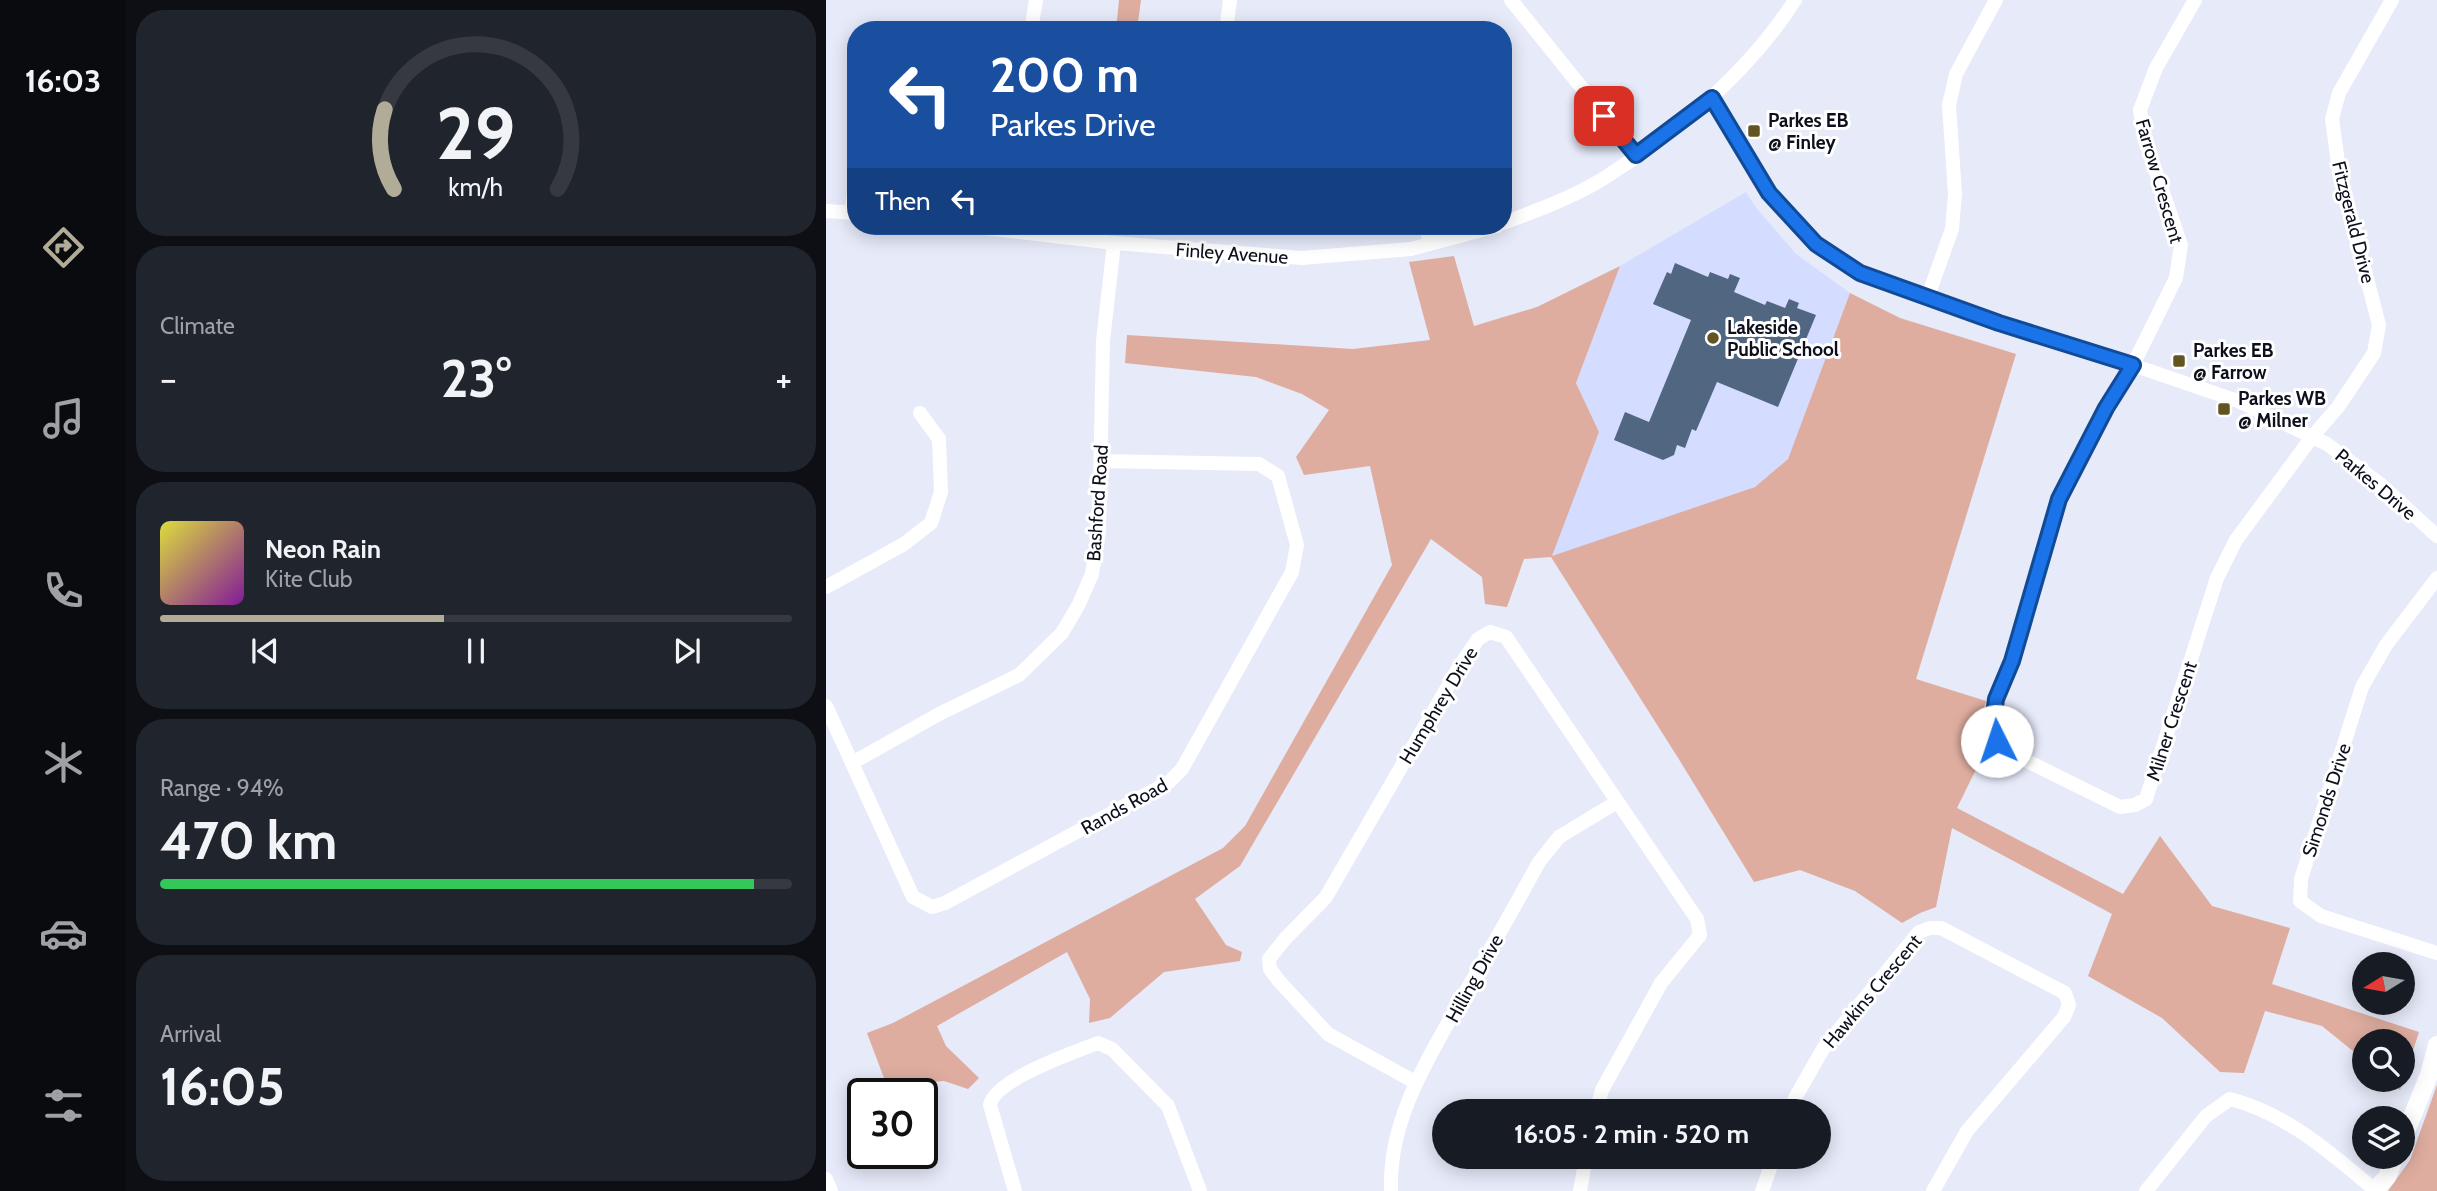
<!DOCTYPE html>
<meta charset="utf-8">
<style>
:root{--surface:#171b24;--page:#20242c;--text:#f1f3f6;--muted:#9ea1a6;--line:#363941;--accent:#b1ac97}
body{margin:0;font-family:Cabin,sans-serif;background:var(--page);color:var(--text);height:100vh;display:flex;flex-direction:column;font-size:26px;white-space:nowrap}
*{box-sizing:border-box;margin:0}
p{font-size:23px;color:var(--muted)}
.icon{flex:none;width:38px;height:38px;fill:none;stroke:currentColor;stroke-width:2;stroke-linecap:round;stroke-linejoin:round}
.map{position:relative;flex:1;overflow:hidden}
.details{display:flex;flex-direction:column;gap:10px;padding:10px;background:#0d0f14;width:700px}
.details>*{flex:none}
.hud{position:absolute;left:21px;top:21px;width:665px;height:214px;border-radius:28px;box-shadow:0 4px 18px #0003;background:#1a4fa0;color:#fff;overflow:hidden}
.needle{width:46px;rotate:259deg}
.fabs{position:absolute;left:1526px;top:952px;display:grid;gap:14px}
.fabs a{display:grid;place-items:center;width:63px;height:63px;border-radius:50%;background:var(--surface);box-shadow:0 4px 18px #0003;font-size:35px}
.speed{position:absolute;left:21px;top:1078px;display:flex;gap:14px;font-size:35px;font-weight:700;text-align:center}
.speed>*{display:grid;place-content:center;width:91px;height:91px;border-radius:50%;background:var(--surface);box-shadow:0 4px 18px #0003;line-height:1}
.speed .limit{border:4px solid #111;border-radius:10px;background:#fff;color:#111}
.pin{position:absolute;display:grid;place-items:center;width:60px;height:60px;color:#fff;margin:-30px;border-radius:14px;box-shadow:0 4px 10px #0006}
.me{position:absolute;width:77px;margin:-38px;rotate:356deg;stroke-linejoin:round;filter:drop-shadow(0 0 5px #0008)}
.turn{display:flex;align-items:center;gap:24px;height:147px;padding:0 28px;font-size:32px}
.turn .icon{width:91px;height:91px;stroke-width:2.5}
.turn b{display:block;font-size:49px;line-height:60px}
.then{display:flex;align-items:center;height:66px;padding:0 28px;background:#0003;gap:14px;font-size:26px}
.big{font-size:52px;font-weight:700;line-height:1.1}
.details .card{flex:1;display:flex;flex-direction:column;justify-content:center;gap:10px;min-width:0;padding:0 24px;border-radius:28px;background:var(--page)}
.details .dial{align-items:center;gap:0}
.dial svg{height:182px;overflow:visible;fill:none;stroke:var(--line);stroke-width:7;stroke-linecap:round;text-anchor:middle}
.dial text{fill:var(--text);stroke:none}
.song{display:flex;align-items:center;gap:21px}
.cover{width:84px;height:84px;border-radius:10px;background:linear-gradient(135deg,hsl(60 70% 55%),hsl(290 70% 35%))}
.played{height:7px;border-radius:4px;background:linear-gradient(90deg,var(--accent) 45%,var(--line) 45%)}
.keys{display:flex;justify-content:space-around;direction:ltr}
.heat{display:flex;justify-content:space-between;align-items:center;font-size:38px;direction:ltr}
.charge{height:10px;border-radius:5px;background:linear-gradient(90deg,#34c759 94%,var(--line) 0)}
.trip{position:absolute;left:606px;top:1099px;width:399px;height:70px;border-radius:35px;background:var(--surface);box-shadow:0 4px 18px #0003;font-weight:700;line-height:70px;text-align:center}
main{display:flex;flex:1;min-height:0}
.tab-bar{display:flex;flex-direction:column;width:126px;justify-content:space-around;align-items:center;background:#090b0e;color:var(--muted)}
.tab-bar .icon{width:49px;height:49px}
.tab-bar .selected{color:var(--accent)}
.tab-bar b{font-size:32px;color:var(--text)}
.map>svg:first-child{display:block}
.built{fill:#d4dcff}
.green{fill:#deada0}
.building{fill:#506681}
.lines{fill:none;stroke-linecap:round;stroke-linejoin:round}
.minor{stroke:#fff;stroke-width:14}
.tertiary{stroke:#fff;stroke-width:18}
.route-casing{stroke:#114b97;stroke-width:18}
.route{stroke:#1a73e8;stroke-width:12}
.poi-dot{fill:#625522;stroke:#fff;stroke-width:2.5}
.labels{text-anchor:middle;stroke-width:6;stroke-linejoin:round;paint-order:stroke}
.poi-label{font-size:19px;font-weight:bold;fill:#0d101c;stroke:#fff;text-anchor:start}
.street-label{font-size:19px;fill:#0d101c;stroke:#fff}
</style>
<main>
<nav class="tab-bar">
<b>16:03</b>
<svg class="icon selected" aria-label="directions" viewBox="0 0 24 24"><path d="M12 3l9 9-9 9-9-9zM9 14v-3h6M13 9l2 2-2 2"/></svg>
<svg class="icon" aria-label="music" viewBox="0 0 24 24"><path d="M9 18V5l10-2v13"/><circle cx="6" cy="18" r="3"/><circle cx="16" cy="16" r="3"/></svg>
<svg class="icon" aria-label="phone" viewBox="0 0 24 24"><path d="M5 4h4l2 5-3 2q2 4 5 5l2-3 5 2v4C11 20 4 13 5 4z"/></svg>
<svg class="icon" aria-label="climate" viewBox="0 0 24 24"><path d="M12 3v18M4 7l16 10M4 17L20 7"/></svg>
<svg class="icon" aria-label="car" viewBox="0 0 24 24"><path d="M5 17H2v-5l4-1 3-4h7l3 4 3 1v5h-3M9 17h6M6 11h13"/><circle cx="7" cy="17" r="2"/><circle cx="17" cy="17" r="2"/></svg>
<svg class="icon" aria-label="filters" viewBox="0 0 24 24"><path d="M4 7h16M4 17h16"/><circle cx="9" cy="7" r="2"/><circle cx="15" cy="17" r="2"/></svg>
</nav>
<section class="details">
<div class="card dial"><svg viewBox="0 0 100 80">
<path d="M14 69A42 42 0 1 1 86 69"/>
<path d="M14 69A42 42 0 0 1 10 34" stroke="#b1ac97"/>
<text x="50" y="56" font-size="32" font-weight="700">29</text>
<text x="50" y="72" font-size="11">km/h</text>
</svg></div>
<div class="card"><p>Climate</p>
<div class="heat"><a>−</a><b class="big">23°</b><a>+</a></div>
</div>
<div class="card">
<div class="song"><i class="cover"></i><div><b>Neon Rain</b><p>Kite Club</p></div></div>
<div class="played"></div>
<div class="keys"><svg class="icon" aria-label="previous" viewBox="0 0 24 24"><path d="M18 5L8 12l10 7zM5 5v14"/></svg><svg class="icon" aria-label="pause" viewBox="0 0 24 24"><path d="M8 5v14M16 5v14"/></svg><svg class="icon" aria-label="next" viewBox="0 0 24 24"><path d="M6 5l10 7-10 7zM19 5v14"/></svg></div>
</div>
<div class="card"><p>Range · 94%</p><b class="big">470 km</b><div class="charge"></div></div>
<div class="card"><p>Arrival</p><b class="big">16:05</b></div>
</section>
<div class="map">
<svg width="1611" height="1191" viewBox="0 0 1611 1191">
<rect width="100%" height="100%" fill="#e6eaf9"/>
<path class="built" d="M920 192 931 209 970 254 1024 293 962 459 929 487 725 557 773 432 750 383 794 266Z"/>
<g class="green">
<path d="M293 0H315L311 30H290Z"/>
<path d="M628 256 648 326 711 307 794 266 750 383 773 432 726 556 929 487 962 459 1024 293 1074 318 1190 354 1090 679 1160 701 1155 720 1161 747 1131 808 1297 894 1334 836 1386 906 1464 928 1446 984 1593 1032 1574 1090 1562 1080H1577V1041H1538V1060L1496 1026 1439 1011 1418 1073 1394 1072 1336 1018 1262 976 1286 914 1126 828 1110 907 1094 913 1076 923 1029 891 974 870 928 882 854 761 725 557 698 559 681 607 659 604 656 577 605 539 414 866 369 899 400 945 416 952 414 961 338 972 284 1018 263 1023 264 999 241 952 111 1026 120 1046 153 1078 142 1089 118 1081 61 1086 41 1033 67 1023 397 848 419 826 566 565 544 466 478 475 470 457 503 410 476 394 430 377 299 363 301 335 527 349 604 340 583 262Z"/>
<path d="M1611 1085V1191H1562L1584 1160Z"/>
</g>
<path class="building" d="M849 263 882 277 884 272 902 279 904 274 914 278 908 292 939 305 941 301 959 308 963 299 973 303 971 308 990 315 952 407 891 382 870 431 866 429 859 448 851 445 848 455 837 460 788 440 799 412 823 422 865 320 827 304 841 272 845 274Z"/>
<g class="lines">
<g class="minor">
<path d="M685 0 810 155"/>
<path d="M1369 0 1330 68 1314 110 1318 137 1355 245 1350 278 1307 365 1280 408 1233 499 1186 661 1170 699 1166 729 1171 742 1203 762 1294 807 1309 805 1320 799 1391 578 1410 540 1486 437 1512 407 1548 353 1553 325 1513 170 1506 119 1513 93 1566 0"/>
<path d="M205 30 210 0"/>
<path d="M400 30 404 0"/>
<path d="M886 98 943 193 990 244 1034 273 1173 323 1289 359 1412 401 1501 444 1553 483 1611 536"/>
<path d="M0 211 30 213"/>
<path d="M25 213 30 180"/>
<path d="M677 223C710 211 745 198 775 180 850 133 921 75 969 0"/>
<path d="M139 226 288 243 476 258 585 249 671 226"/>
<path d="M600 226 604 244"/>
<path d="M1101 299 1126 229 1129 194 1123 105 1130 74 1170 0"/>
<path d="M1611 578 1560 645 1536 687 1475 879 1474 901 1495 916 1611 953"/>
<path d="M0 587 78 544 105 523 115 492 113 439 94 413"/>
<path d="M0 706 87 897 106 907 119 903 343 782 356 769 466 572 471 545 452 476 433 464 275 461"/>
<path d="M26 763 113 714 193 675 236 633 253 604 266 574 273 531 277 341 288 243"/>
<path d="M589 1082 502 1034 453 981 444 969 443 959 459 939 500 897 633 667 652 639 664 632 680 637 871 919 874 935 835 983 776 1090 770 1111"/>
<path d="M965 1111 969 1098 997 1049 1093 932 1104 928H1115L1239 993 1243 1005 1238 1017 1141 1131 1107 1191"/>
<path d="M0 1179 5 1191"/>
<path d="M189 1191 164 1105C168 1080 248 1052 272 1043L286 1049 342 1106 374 1191"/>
<path d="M565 1191C562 1118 605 1054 639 993 664 950 689 906 713 862L733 837 791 802"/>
<path d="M754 1191 760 1157"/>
<path d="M936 1191 948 1157"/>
<path d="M1320 1191 1380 1116 1404 1099C1460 1113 1506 1154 1549 1190"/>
</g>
<g class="tertiary">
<path d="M1577 1139 1603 1075 1611 1045"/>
<path d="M1548 1191 1561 1177 1569 1157"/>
</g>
</g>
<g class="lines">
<defs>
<path id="route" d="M778 116 810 155 886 98 943 193 990 244 1034 273 1173 323 1307 365 1280 408 1233 499 1186 661 1170 699 1166 729 1171 741"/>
</defs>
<use href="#route" class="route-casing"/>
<use href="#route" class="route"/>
</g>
<g class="poi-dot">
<rect x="921" y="124" width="14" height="14" rx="3.5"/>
<circle cx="887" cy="338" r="7"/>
<rect x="1346" y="354" width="14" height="14" rx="3.5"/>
<rect x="1391" y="402" width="14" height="14" rx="3.5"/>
</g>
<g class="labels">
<g class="poi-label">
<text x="942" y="127">Parkes EB<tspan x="942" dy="22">@ Finley</tspan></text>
<text x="901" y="334">Lakeside<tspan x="901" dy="22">Public School</tspan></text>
<text x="1367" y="357">Parkes EB<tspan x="1367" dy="22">@ Farrow</tspan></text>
<text x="1412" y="405">Parkes WB<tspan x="1412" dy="22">@ Milner</tspan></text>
</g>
<g class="street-label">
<text transform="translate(1334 181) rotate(74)" y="7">Farrow Crescent</text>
<text transform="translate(1528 222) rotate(76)" y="7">Fitzgerald Drive</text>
<text transform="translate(406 253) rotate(4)" y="7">Finley Avenue</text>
<text transform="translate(1550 484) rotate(40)" y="7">Parkes Drive</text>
<text transform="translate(271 503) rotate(-86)" y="7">Bashford Road</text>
<text transform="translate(612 705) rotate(-59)" y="7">Humphrey Drive</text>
<text transform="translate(1345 721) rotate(-72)" y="7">Milner Crescent</text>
<text transform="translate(1500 800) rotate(-72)" y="7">Simonds Drive</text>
<text transform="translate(298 806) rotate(-29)" y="7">Rands Road</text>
<text transform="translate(648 978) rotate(-61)" y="7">Hilling Drive</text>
<text transform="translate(1046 991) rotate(-50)" y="7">Hawkins Crescent</text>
</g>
</g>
</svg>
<div class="fabs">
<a><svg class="needle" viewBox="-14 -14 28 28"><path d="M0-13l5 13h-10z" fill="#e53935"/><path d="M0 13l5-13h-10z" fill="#9ea1a6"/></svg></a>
<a><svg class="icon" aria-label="search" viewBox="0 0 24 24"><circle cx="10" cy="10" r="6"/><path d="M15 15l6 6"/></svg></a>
<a><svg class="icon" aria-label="layers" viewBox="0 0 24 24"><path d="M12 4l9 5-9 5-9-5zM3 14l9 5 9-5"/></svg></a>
</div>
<div class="speed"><div class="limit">30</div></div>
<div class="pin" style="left:778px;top:116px;background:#d93025"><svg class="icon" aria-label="arrive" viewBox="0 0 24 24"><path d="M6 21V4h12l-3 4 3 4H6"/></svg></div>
<svg class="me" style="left:1171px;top:741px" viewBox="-20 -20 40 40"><circle r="19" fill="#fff"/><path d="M0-13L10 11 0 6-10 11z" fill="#1a73e8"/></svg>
<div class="trip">16:05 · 2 min · 520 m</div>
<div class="hud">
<div class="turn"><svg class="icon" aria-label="left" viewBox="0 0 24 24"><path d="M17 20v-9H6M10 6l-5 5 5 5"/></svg><div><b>200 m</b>Parkes Drive</div></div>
<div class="then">Then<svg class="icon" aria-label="left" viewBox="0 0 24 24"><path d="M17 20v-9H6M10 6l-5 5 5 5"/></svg></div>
</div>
</div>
</main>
